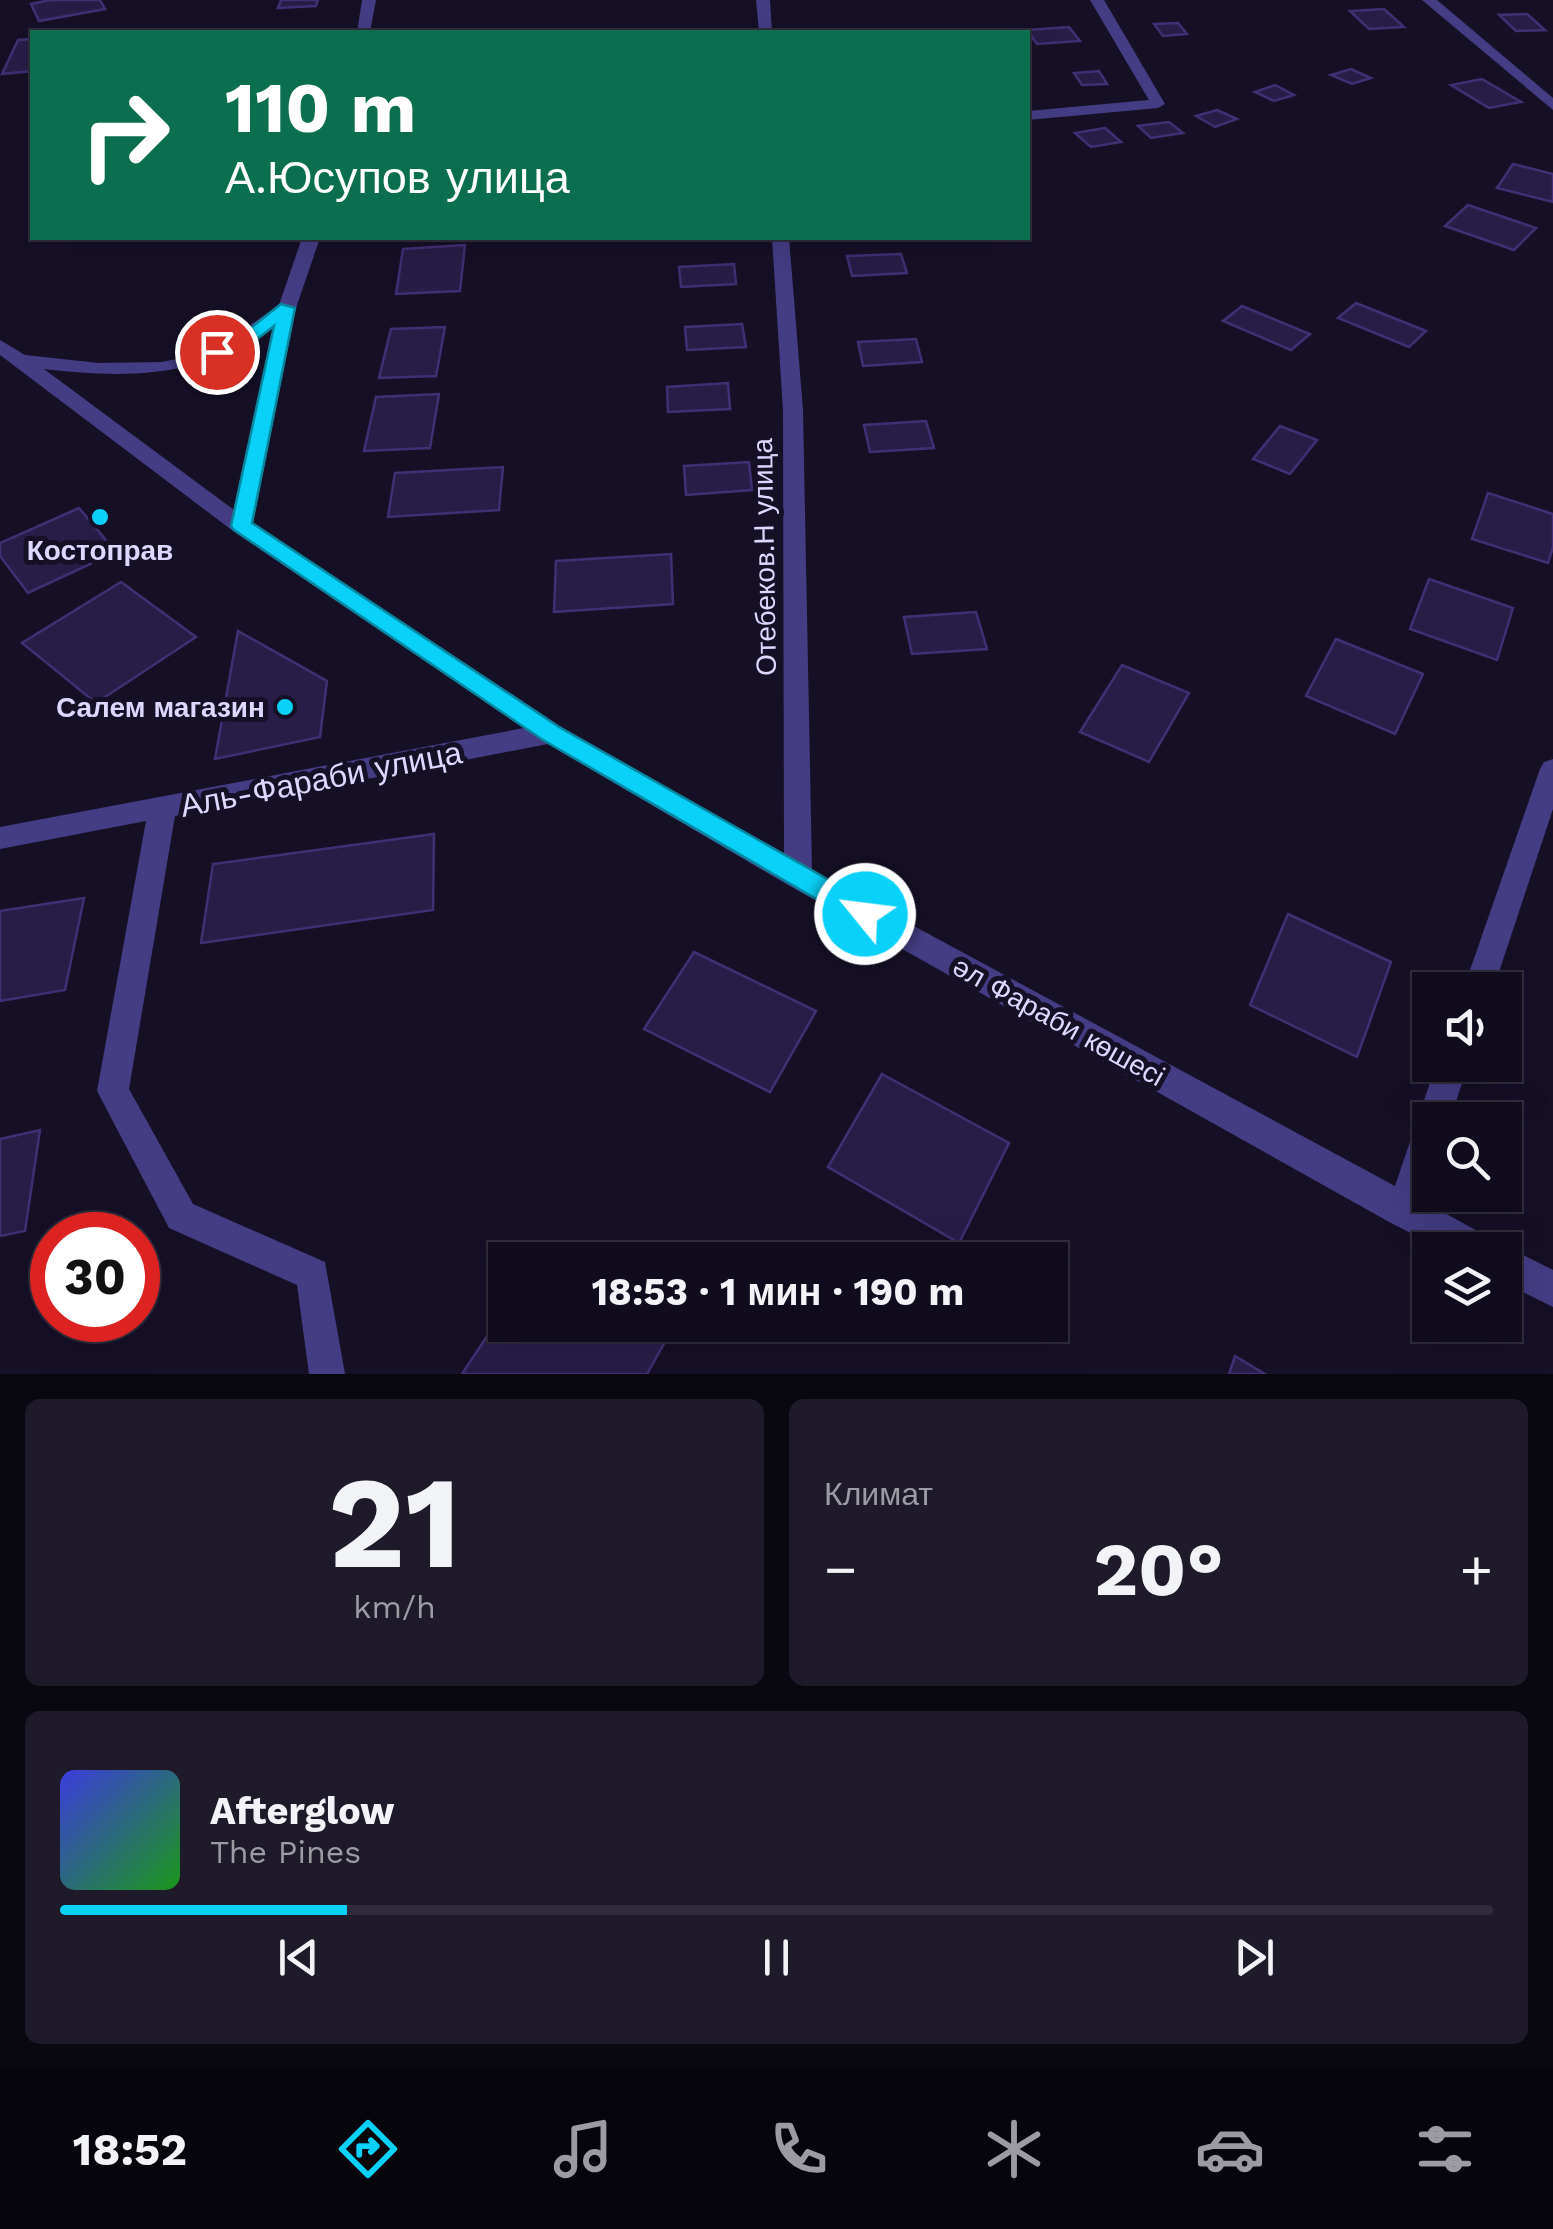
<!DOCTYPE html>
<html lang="ru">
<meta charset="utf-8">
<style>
:root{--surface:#100c1d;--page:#1e1a2a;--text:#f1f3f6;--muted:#9c9ba4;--line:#302c3b;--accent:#09d1f8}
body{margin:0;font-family:"Work Sans",sans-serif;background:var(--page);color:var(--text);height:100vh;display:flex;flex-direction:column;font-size:38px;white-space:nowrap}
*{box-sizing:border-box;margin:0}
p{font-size:32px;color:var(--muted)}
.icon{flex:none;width:55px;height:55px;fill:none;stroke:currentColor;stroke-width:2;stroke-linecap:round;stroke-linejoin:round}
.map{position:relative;height:1374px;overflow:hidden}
.drawer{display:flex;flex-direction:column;gap:25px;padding:25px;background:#090710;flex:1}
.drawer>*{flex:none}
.hud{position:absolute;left:30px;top:30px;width:1000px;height:210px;border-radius:0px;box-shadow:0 10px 40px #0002,0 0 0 2px var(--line);background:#0b6e4f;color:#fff;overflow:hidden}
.tools{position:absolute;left:1412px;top:972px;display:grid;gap:20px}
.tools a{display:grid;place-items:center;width:110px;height:110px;border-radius:0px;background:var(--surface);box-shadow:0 10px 40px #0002,0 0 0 2px var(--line);font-size:50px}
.speed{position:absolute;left:30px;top:1212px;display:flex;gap:20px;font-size:50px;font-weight:700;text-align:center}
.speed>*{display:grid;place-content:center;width:130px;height:130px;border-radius:50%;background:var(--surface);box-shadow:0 10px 40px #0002,0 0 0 2px var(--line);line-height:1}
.speed .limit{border:15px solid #d22;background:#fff;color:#111}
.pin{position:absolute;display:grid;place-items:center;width:85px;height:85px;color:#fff;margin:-42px;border:5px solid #fff;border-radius:50%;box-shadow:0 2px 10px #0007}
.me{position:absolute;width:110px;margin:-55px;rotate:299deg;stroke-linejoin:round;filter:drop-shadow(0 0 8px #0008)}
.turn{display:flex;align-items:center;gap:35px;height:210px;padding:0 30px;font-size:45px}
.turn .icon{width:130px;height:130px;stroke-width:2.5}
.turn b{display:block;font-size:70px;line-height:85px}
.big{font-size:75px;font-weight:700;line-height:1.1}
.drawer .tile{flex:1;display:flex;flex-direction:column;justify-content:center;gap:15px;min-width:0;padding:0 35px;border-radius:15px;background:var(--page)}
.drawer .dial{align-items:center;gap:0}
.dial b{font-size:130px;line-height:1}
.song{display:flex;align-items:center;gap:30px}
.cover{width:120px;height:120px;border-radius:15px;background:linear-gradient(135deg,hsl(240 70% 55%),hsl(120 70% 35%))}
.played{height:10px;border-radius:5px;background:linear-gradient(90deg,var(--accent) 20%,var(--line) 20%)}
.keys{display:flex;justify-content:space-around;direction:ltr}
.heat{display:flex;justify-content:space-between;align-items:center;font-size:55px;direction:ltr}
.drawer .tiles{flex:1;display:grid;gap:25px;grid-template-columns:1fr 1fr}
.tile:last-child{grid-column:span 2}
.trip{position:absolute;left:488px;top:1242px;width:580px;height:100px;border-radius:0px;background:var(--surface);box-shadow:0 10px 40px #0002,0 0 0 2px var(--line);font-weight:700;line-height:100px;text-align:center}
.dock{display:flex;height:160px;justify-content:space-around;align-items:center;background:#06050c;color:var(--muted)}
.dock .icon{width:70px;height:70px}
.dock .current{color:var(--accent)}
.dock b{font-size:45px;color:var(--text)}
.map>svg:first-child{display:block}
.building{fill:#281d47;stroke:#412f73;stroke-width:2.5}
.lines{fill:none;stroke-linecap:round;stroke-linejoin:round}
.minor{fill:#443d84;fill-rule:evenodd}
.route{fill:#09d1f8;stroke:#0688a1;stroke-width:2.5}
.poi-dot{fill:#09d1f8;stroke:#161027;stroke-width:4}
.labels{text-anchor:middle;stroke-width:10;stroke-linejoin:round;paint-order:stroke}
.poi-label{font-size:28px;font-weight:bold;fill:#ded7fe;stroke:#161027}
.street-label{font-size:28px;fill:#ded7fe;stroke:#161027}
.near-street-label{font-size:32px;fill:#ded7fe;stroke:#161027}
</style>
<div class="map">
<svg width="1553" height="1374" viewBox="0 0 1553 1374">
<rect width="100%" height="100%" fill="#161027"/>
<g class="building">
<path d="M50 0H100L105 9 39 21 31 4Z"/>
<path d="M281 0H318L316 6 278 8Z"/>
<path d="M1384 9 1404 27 1369 29 1350 11Z"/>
<path d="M1527 14 1545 30 1516 31 1499 15Z"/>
<path d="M1178 23 1187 34 1163 36 1154 24Z"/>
<path d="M1069 27 1080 41 1037 44 1027 30Z"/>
<path d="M32 39V71L2 74 18 40Z"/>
<path d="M1351 69 1371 78 1352 84 1331 75Z"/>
<path d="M1099 71 1107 84 1082 85 1074 73Z"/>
<path d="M1482 79 1521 102 1489 108 1451 85Z"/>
<path d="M1275 85 1294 95 1274 101 1255 92Z"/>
<path d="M1217 110 1237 119 1215 127 1196 116Z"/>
<path d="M1169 122 1183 133 1151 138 1138 126Z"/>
<path d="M1105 128 1121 142 1091 147 1075 133Z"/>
<path d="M1513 164 1553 174V202L1497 188Z"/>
<path d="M1468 205 1536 228 1514 250 1445 226Z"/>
<path d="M465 245 460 291 396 294 403 249Z"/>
<path d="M901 254 907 273 852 276 847 256Z"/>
<path d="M734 264 736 284 681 287 679 267Z"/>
<path d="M1356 303 1426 331 1409 347 1338 318Z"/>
<path d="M1242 306 1310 334 1291 350 1223 321Z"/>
<path d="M742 324 746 347 687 350 685 327Z"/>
<path d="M445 327 436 376 379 378 391 329Z"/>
<path d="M916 339 922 362 863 366 858 342Z"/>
<path d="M728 383 730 409 668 412 667 387Z"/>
<path d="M439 394 430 448 364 451 376 397Z"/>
<path d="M926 421 934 448 870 452 864 425Z"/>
<path d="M1280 426 1317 440 1290 474 1253 459Z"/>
<path d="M749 462 752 490 686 495 684 466Z"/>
<path d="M503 467 499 510 388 517 395 473Z"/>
<path d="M1488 493 1553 514V547L1548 563 1472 539Z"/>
<path d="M79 508 116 552 28 593 0 556V543Z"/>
<path d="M671 554 673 604 554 612 556 561Z"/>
<path d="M1429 579 1513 608 1497 660 1410 629Z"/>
<path d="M121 582 196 637 96 703 22 643Z"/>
<path d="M976 612 987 649 912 654 904 617Z"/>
<path d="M238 631 327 681 320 737 215 759Z"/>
<path d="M1336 639 1423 674 1395 734 1306 696Z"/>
<path d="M1122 665 1189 693 1149 762 1080 732Z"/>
<path d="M434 834 433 910 201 943 213 864Z"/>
<path d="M84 898 65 990 0 1001V911Z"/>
<path d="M1288 914 1391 962 1357 1057 1250 1005Z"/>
<path d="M694 952 816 1011 770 1092 644 1029Z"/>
<path d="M882 1074 1009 1143 959 1243 828 1167Z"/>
<path d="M40 1130 25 1231 0 1236V1139Z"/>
<path d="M505 1309V1325H657L670 1333 647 1374H462Z"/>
<path d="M1235 1356 1265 1374H1229Z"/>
</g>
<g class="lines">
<g class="minor">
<path d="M362 0H376L370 32H357Z"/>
<path d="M756 0H770L772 32H759Z"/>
<path d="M1090 0H1104L1165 104 1158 108 1028 120V111L1149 100Z"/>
<path d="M1422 0H1437L1553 98V110Z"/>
<path d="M302 238H320L296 308 253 523 560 726 784 855 783 410 772 238H789L803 410 812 871 1395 1186 1436 1065H1468L1450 1120H1430V1181L1423 1201 1490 1238 1495 1250H1444L1391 1223 788 885 548 744 175 816 129 1089 193 1204 325 1262 345 1374H309L297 1285 169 1228 97 1091 146 821 0 849V827L524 728 233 531 0 355V340L25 355 99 363 162 362 186 357 246 328 279 305ZM274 326 234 510 44 369C128 379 203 378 274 326Z"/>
<path d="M1553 759V809L1493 990H1463L1540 769 1544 762Z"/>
<path d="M1505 1246 1553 1270V1307L1505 1283V1250H1496Z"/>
</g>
</g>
<path class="route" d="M281 304 295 308 252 523 559 727 875 906 878 914 875 922 865 925 856 922 543 740 234 530 231 526 274 326C259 338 226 365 208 352L243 334Z"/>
<g class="poi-dot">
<circle cx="100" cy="517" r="10"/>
<circle cx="285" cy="707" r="10"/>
</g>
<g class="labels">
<g class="poi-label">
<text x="100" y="560">Костоправ</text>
<text x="265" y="717" text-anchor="end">Салем магазин</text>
</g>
<g class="street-label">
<text transform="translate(764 557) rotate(-91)" y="10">Отебеков.Н улица</text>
<text transform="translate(1059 1021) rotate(29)" y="10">әл Фараби көшесі</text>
</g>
<g class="near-street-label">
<text transform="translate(321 779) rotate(-11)" y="11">Аль-Фараби улица</text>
</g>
</g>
</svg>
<div class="tools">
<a><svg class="icon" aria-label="sound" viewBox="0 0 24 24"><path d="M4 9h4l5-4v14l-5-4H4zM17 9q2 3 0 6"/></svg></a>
<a><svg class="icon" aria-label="search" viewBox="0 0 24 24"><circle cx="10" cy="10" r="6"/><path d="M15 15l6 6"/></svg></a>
<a><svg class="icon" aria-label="layers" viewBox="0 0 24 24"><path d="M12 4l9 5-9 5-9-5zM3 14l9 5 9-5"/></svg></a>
</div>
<div class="speed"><div class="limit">30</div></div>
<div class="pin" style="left:217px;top:352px;background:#d93025"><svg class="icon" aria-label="arrive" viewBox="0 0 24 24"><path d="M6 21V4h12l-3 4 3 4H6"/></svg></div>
<svg class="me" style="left:865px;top:914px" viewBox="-20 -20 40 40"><circle r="17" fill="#09d1f8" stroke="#fff" stroke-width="3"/><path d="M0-11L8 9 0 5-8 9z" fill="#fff"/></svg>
<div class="trip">18:53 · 1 мин · 190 m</div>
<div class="hud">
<div class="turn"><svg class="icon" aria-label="right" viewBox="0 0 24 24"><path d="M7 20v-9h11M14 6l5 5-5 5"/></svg><div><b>110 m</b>А.Юсупов улица</div></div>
</div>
</div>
<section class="drawer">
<div class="tiles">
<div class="tile dial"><b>21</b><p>km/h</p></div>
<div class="tile"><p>Климат</p>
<div class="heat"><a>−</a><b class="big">20°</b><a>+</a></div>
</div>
<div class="tile">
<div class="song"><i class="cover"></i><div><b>Afterglow</b><p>The Pines</p></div></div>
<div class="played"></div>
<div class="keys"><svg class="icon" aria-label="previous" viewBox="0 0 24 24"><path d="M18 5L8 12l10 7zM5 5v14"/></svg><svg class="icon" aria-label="pause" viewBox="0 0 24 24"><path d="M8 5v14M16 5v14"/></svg><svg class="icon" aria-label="next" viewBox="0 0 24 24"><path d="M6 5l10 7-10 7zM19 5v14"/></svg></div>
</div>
</div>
</section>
<nav class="dock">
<b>18:52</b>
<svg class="icon current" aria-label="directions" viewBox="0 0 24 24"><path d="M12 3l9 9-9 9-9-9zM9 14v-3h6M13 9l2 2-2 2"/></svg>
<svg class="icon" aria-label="music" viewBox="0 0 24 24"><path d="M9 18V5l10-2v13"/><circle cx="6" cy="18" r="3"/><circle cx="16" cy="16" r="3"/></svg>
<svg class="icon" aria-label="phone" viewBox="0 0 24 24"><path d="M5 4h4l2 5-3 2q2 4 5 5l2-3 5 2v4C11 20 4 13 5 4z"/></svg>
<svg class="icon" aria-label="climate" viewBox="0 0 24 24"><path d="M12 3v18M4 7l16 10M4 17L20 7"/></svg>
<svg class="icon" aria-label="car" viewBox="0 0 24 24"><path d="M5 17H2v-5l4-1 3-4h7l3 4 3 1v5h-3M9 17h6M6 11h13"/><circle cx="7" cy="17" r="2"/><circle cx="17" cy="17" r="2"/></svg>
<svg class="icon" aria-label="filters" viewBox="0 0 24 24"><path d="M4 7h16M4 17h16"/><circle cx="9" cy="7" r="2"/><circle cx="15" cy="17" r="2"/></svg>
</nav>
